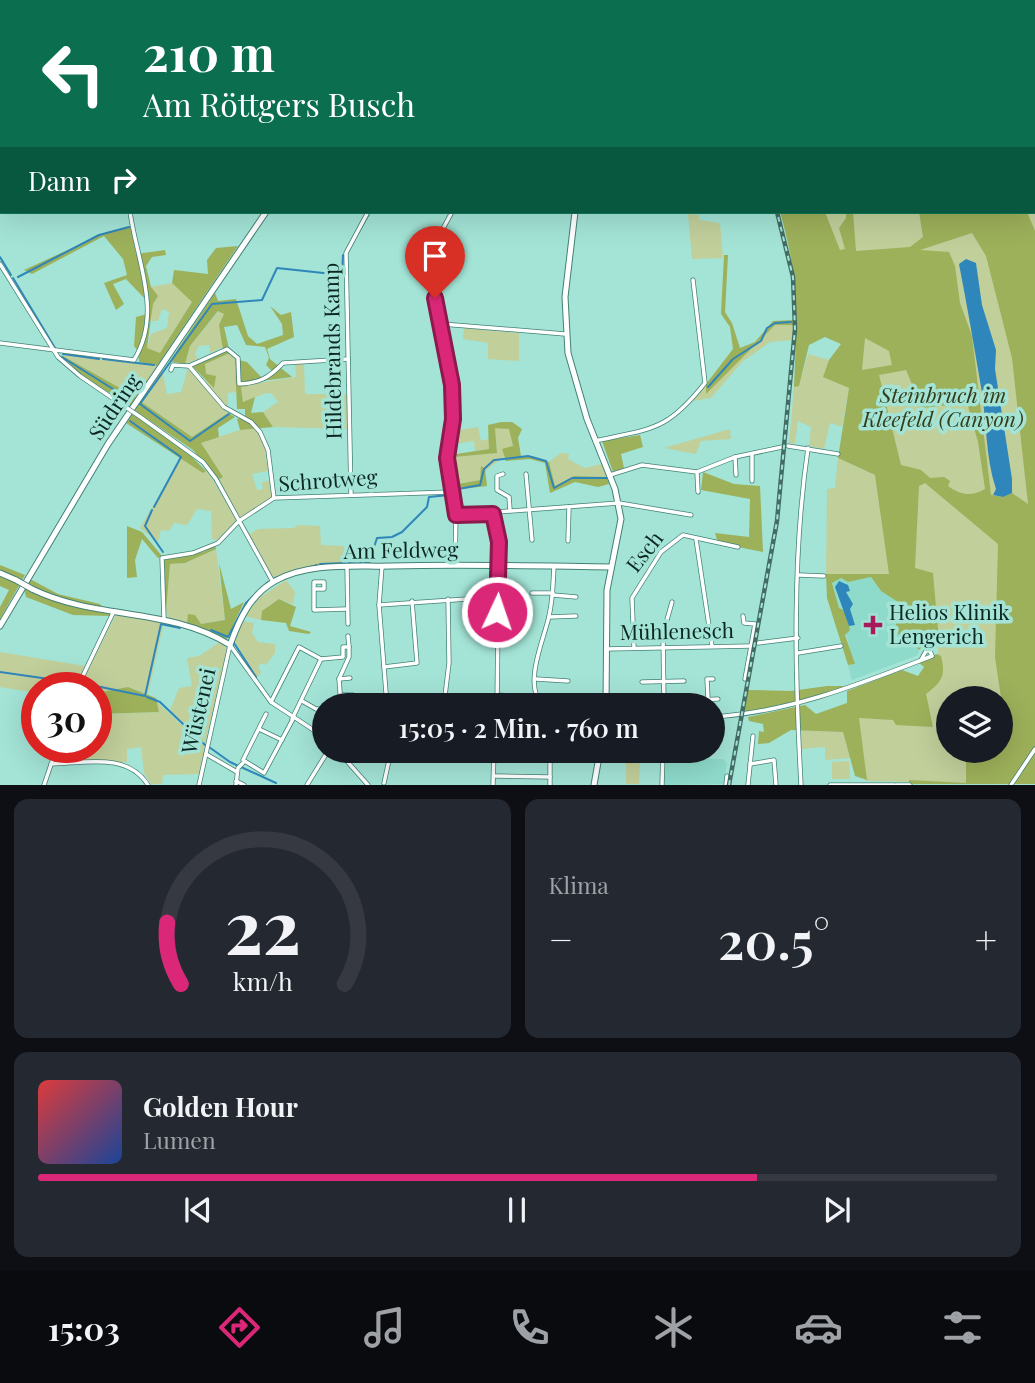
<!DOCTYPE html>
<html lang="de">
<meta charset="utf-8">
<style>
:root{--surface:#171b24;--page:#242831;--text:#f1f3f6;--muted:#9ea1a6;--line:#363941;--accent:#db2777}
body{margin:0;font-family:"Playfair Display",serif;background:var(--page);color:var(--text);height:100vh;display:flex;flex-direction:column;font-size:26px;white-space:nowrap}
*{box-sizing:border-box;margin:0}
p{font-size:23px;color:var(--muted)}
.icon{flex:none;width:38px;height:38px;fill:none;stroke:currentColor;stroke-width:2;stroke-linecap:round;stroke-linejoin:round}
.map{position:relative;height:785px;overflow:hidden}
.side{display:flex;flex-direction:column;gap:14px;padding:14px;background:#0d0f14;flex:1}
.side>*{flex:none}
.banner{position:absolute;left:0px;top:0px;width:1036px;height:214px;box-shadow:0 7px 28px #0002;background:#0b6e4f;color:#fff;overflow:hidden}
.controls{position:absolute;left:936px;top:686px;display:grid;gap:14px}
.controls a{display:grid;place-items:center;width:77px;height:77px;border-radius:50%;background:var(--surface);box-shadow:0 7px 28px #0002;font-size:35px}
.speed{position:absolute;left:21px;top:672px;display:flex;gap:14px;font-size:35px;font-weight:700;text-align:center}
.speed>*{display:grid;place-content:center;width:91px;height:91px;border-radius:50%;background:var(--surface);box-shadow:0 7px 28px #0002;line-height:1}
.speed .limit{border:10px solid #d22;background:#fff;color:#111}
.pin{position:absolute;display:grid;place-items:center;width:60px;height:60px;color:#fff;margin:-72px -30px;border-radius:50% 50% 50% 0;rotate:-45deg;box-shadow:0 0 7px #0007}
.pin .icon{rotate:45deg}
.me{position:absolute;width:77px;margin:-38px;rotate:3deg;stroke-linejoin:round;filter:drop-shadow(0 0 5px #0008)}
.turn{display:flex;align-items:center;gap:24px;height:147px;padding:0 28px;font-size:32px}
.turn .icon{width:91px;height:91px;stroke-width:2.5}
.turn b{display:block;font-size:49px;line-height:60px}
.then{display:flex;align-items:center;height:66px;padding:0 28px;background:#0003;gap:14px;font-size:26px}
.big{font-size:52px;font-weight:600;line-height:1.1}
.side .tile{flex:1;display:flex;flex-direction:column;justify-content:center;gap:10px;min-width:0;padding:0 24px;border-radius:14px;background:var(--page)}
.side .dial{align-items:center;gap:0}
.dial svg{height:182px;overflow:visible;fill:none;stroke:var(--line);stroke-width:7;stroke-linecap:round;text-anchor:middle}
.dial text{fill:var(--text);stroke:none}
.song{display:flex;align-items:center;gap:21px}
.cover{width:84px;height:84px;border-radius:10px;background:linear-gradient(135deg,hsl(0 70% 55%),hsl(220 70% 35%))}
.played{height:7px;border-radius:4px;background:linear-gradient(90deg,var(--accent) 75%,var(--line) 75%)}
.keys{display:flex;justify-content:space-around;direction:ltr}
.heat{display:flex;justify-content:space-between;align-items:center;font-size:38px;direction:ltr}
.side .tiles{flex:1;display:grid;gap:14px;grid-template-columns:1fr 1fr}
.tile:last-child{grid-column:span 2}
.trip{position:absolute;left:312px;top:693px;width:413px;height:70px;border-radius:35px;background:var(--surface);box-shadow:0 7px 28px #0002;font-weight:600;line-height:70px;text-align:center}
.menu{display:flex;height:112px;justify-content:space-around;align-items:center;background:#090b0e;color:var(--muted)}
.menu .icon{width:49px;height:49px}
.menu .on{color:var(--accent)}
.menu b{font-size:32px;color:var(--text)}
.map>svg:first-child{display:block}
.built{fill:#8fdbcb}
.green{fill:#c1cf9b;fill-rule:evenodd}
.forest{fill:#9db05a;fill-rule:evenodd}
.water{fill:#2f86ba}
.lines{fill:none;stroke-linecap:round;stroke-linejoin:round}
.stream{stroke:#2f86ba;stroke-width:2}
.street-casing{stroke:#428276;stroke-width:5}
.secondary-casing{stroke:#428276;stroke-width:7}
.street{stroke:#fff;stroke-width:3.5}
.secondary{stroke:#fff;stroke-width:5}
.rail-casing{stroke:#436c64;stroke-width:4.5}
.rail{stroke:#a3e4d6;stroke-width:2;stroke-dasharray:5;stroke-linecap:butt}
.street-bridge-casing{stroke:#428276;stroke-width:5;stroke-linecap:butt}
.secondary-bridge-casing{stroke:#428276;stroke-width:7;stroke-linecap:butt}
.street-bridge{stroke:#fff;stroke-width:3.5}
.secondary-bridge{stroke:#fff;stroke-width:5}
.route-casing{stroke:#8e194d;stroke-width:18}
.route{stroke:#db2777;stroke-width:12}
.poi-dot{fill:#a81a5b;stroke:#a3e4d6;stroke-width:2.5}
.labels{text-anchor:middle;stroke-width:7;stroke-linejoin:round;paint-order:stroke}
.street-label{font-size:21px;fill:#0c2722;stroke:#a3e4d6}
.park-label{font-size:21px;font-style:italic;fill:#343c18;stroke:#a3e4d6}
.poi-label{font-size:21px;fill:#0c2722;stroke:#a3e4d6;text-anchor:start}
</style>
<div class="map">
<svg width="1035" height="785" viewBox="0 0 1035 785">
<rect width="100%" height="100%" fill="#a3e4d6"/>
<g class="built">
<path d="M871 577 881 591 898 602 901 643 909 641 919 650 918 655 852 680 848 665 854 664 832 582 841 578 848 582Z"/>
<path d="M684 751H696L697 759H723L727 763 724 784 664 785 665 758 684 759Z"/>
</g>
<g class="green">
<path d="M1035 53V750L1009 784 866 781 854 690 919 678 939 663 932 574H826L827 489 835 488 838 458 875 475 855 321 796 350C800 301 794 259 780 212H1034ZM948 698H1001V751H948Z"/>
<path d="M688 214 699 215V220L720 223 723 258 692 259Z"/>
<path d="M172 283 192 302 160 353 147 348 151 334 167 328 169 312 162 309 158 321H152L151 287Z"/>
<path d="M219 311 224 314 219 325 223 347 210 353 209 345 199 346 195 354 198 359 185 364 190 346Z"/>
<path d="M775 325H794L792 340 770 342 742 362 711 398 693 401 706 384V393Z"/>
<path d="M464 328 519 333V361L488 359V343L463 339Z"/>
<path d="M230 353 235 359 237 392 228 393V409L206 384 205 364Z"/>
<path d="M808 354 829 360 824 377 849 388 842 427 830 423 824 449 809 446 811 427 798 421 795 443 789 444 794 387 799 385Z"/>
<path d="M61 355 157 366 136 397Z"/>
<path d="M295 363H304L305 394H348V429L273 427 263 412 278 402 272 394 266 393 243 402 241 386 296 377Z"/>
<path d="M188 368 228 413 192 437 140 401 162 370 167 394 181 392Z"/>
<path d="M478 427 481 441 489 439V449L475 451 474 441 449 445 453 431Z"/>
<path d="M495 427 510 429 513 447C503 462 487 464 480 480L458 484 454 457 497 453Z"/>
<path d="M256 428 264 442 268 471 252 474 257 490 263 489 262 482 269 481 272 497 240 518 218 480 223 477 200 443 240 430Z"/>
<path d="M730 429 731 439 701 441 696 454 664 448Z"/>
<path d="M561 453 569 454 568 459 585 468 602 464 607 477 574 476 555 486 549 462Z"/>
<path d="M181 458 203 472 207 470 237 521 218 540 212 539 211 511 197 509 187 525 174 523 169 531 161 530 158 542 140 528Z"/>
<path d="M298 525 320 526 321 545 344 546 345 565 314 567 274 579 248 535 258 529 294 528Z"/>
<path d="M216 549 225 620 200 624 188 615 187 623 169 619 166 612 170 564 185 563Z"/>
<path d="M286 580 295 592 293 604 279 599 262 611 261 620 245 616 259 598Z"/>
<path d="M116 614 164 622 148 694 128 687 96 693V688H79Z"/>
<path d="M242 621 254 623 252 633 258 642 275 644V653L266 665 261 663 258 667 261 672 257 678 235 642Z"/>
<path d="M221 641 227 649 205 744 170 710 179 688 192 686 187 658 199 656Z"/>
<path d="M0 652 85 666 76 688H37V693L0 687Z"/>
<path d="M157 702 205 747 200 774 163 775 162 784H151L144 773 141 747 127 749V762H53L59 747H96V714L159 712Z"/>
<path d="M801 730 843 732 850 758 825 760V747L802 749Z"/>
<path d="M626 755 640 756 639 784H626Z"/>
<path d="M849 761 850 779H832V762Z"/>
</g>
<g class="forest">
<path d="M780 212H825L840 250 845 249 839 228 846 218V212H853L856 251 910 247 923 237 919 212H1027L1035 231V784H909V780L966 783V751H1001V698L995 657 998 544 925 483 919 486 915 568 933 573 939 641 927 642 919 650 910 641 901 643 895 621 901 612 898 602 881 591 871 577 848 582 841 578 832 583 839 608 845 611 850 630 845 635 855 664 848 665 827 598 826 574H889L875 475 838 458 849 388 823 377 829 360 841 344 825 337 809 345 799 386 794 387C797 320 799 277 780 212ZM972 233 986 256 1012 358 1028 504 1012 493 1003 497 991 495 972 336 960 303 955 266 949 252 920 250ZM865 338 889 351 892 365 862 370ZM906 370 922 408 967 403 978 442 985 489C972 497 960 495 948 486L950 481 944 477 930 478 921 470 901 465 879 375Z"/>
<path d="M131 226 136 254 165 250 166 255 152 257 146 266 151 287 158 296 153 304 147 348 160 353 192 302 172 283 174 270 208 274 207 260 216 248 238 246 157 366 139 362 138 351 134 346 136 317 147 314V301L126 279 113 284 124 304 116 310 104 283 127 275 123 259 104 236 32 274 24 270 107 232Z"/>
<path d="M724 255H728L725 312 732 323 740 348 755 342 773 321 794 320V325H775L706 394V384L733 349 730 327 721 314Z"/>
<path d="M215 293 218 301 236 299 248 336 257 344 283 335 282 324 270 306 281 315 291 312 294 337 267 349 270 359 292 377 246 383 248 386 241 387 243 402 255 397 251 413 263 412 273 427 240 430 237 419 245 416V409H237L235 359 247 362 261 377 273 372 266 365 269 358 265 347 246 345 237 325 224 327 230 353 205 364 206 374 216 376 214 388 192 366 223 350 219 325 224 314 218 311 190 346 185 364 170 361Z"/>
<path d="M61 355 136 397 130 406 81 375Z"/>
<path d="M140 401 192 437 228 413 235 417 218 428 219 437 201 443 223 477 218 480 193 450 134 410Z"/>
<path d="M132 414 186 451 206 471 203 473 126 423Z"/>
<path d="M501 422H512L522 429 518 438 521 456H532L549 462 555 486 574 476 607 477 609 484 598 487 575 482 550 493 545 463 530 459 506 461 502 449 513 446 509 429 495 428 497 453 454 457 458 484 480 480 481 466 485 469 487 486 454 490 450 455 489 449 488 425Z"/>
<path d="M640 435 643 447 621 454 624 468 613 472 602 441Z"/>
<path d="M703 472 734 484 760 486 763 552 718 543 715 533 749 537 750 499 701 490Z"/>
<path d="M127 526 142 532 162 556 158 558 142 539 135 560 137 577 127 578Z"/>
<path d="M215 545 216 549 185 563 170 564 166 612 162 559 203 552Z"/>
<path d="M219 563 231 609 244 602 226 640 187 623 188 614 195 615 201 624 225 620Z"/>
<path d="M0 565 25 575 0 619V607L9 590 0 586Z"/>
<path d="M30 579 58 594 100 604 111 616 73 615 26 597 24 589Z"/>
<path d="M279 599 296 607 290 626 311 632 309 634 289 631 286 623 261 620 262 611Z"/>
<path d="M937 654 941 656C946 676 942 682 926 694L933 727 896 725 893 720 859 718 867 780 855 776 843 732 791 730 769 743 758 744 759 731 764 732 763 724 749 721 748 717 805 705 816 714 847 703V691L894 673 902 670 918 676 924 667 918 662Z"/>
<path d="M827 686H849L795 704 744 712 748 690 791 691Z"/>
<path d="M128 687 156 698 159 712 96 714V693Z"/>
</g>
<g class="water">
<path d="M966 259 976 263 982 305 996 350 995 369 1012 479V493L1003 497 993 495 996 489C985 456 987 421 981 387 974 346 967 305 959 264Z"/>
<path d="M839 581 848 585 850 591 846 592 853 604 850 609 855 625 849 626 835 587Z"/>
</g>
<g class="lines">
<g class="stream">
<path d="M68 0 69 2"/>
<path d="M266 0 268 2"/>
<path d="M138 2 139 0"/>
<path d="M619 2V0"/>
<path d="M357 235 370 212"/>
<path d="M0 257 11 275"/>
<path d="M18 277 99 235 129 227"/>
<path d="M13 278 55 348"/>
<path d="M63 354 99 359"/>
<path d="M62 357 121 394"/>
<path d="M103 359 154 365"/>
<path d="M708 387 733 359 761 341 767 328 775 323 791 322"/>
<path d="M112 407 121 415"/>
<path d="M229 414 190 441 140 404 212 304 262 300 277 268 342 275 343 255"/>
<path d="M130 421 181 457 154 507"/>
<path d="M495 460 528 456 546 461 554 488 572 478H607"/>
<path d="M453 490 480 485 484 469 494 460"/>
<path d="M152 510 145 526 163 552"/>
<path d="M347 563H369L377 538 392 537 402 532 427 507 429 497 449 495"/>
<path d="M320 564 345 563"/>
<path d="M275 578 317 565"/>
<path d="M211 630 228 637 246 603 268 582"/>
<path d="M234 643 256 677"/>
<path d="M0 672 77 683"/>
<path d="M81 683 145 696 161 624 180 628"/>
<path d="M147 697 160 702 205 745"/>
<path d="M209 747 230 762 276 783"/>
</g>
<defs>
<g id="street">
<path d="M134 2 135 0"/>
<path d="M438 2 439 0"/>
<path d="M783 2 785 0"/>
<path d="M0 91 2 90"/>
<path d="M452 212 427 258 452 385V420L447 458 456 515 455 565"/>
<path d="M0 264 58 357 80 376 121 404"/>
<path d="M442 324 565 334"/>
<path d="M0 343 134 360C163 313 137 262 130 212"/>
<path d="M189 366 227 349 238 358 239 384C259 383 269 378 283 363L348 359"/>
<path d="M171 370 173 365 189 366 224 407 251 422 260 432 268 450 274 498"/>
<path d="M139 416 203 462 216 479 273 582"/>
<path d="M595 441C652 428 666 432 705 383L693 280"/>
<path d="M788 446 838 454"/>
<path d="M735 457 736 475"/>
<path d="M697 472 698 492"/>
<path d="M503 474 497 476V490L509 497 510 510"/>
<path d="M526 474 532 540"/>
<path d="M610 475 642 465 697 472 735 457 782 447"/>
<path d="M752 481V454"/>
<path d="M351 495 346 253 368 212"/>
<path d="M493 514 499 542 497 705"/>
<path d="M456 515 619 503 691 515"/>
<path d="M696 539 712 646"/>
<path d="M568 541 569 507"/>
<path d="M382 566 379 605 387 705"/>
<path d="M347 567 348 624"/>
<path d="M799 575 824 576"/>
<path d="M314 589H324V582H314V610L347 609"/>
<path d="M532 593H553"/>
<path d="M553 595 576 597"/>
<path d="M379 605 497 597"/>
<path d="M743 616 744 623 755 624 745 679"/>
<path d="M549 617 576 616"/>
<path d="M164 619 162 558 193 553 218 543 239 521 274 498 451 492"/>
<path d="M758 643 798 638"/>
<path d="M230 645 271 702 324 737"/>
<path d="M634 648 632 598 661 552 683 535 738 547"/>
<path d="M606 649 751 646"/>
<path d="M798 653 841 646"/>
<path d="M921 660 926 651H930L932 656"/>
<path d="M384 667 417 663 412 601"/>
<path d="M339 679 350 678"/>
<path d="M536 679 568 681"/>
<path d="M642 682 684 681"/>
<path d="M77 688 114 611"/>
<path d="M340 695H353"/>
<path d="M497 695 536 697"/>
<path d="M708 699 707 679H713"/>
<path d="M302 701 316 709H324"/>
<path d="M271 702 299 647 321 659 343 657V647H349L348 636"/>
<path d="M386 702 453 705"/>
<path d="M664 702 718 699"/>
<path d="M444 704 449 663 448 599"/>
<path d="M341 705 339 679 349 657V647"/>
<path d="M542 705C523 683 544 640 549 616 553 599 553 583 554 566"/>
<path d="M664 705 663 634 672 602"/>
<path d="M266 714 243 760 264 773 293 719"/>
<path d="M712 717C791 712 860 684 932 656"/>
<path d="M292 719 321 659"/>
<path d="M259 729 282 740"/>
<path d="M338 751 368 785"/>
<path d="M391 751 494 756"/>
<path d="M550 751V785"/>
<path d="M206 754 237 772"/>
<path d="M51 764C85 763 127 752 148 785"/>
<path d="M750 764 774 760 776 785"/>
<path d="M494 776 550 777"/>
<path d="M236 781 244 785"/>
<path d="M384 783 391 751"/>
<path d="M44 785 57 747"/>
<path d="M199 785 230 645"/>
<path d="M236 785 238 768 243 763"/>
<path d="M307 785 328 751"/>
<path d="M493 785 494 751"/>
<path d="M662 785 663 751"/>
<path d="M726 785 727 776"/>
<path d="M748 785 753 736"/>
<path d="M801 785C795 674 792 558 808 448"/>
<path d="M830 785H894"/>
<path d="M896 785H910"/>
<path d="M1011 785 1035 749"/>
</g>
<g id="secondary">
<path d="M392 2 393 0"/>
<path d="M614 2 615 0"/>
<path d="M575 212 565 297 568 353 587 419 615 489 621 519 607 590 606 705"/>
<path d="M0 573 16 580"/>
<path d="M32 589C95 620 170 607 230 645 239 620 250 595 275 581 309 562 353 567 391 566 464 564 538 566 611 567"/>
<path d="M0 626 108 444 266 212"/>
<path d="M594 785 600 751"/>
</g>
</defs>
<use href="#street" class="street-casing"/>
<use href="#secondary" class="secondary-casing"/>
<use href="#street" class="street"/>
<use href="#secondary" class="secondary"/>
<defs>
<g id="rail">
<path d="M760 2V0"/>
<path d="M729 785 777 521 795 329 793 277 777 212"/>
</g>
</defs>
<use href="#rail" class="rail-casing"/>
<use href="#rail" class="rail"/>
<defs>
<path id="street-bridge" d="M121 404 139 416"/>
<path id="secondary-bridge" d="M16 580 32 589"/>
</defs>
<use href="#street-bridge" class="street-bridge-casing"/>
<use href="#secondary-bridge" class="secondary-bridge-casing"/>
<use href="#street-bridge" class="street-bridge"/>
<use href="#secondary-bridge" class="secondary-bridge"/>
</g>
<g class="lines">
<defs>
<path id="route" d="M435 298 452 385 453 419 447 458 456 515 493 514 499 542 497 612"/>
</defs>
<use href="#route" class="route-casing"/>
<use href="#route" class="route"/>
</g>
<path class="poi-dot" d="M869.5 614.5h7v7h7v7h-7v7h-7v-7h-7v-7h7z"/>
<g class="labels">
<g class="street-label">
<text transform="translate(333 351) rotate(-91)" y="7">Hildebrands Kamp</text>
<text transform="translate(115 407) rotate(-56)" y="7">Südring</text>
<text transform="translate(328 481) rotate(-4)" y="7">Schrotweg</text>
<text transform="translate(401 551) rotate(-1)" y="7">Am Feldweg</text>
<text transform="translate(645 552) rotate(-52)" y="7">Esch</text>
<text transform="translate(677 632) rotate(-1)" y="7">Mühlenesch</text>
<text transform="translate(199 711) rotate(-77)" y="7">Wüstenei</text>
</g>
<g class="park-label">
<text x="943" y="403">Steinbruch im<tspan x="943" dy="24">Kleefeld (Canyon)</tspan></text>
</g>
<g class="poi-label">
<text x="889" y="620">Helios Klinik<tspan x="889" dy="24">Lengerich</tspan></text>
</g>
</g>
</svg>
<div class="controls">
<a><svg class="icon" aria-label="layers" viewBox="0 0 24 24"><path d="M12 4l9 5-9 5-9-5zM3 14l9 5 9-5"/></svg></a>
</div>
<div class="speed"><div class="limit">30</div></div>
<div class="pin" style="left:435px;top:298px;background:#d93025"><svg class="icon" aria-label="arrive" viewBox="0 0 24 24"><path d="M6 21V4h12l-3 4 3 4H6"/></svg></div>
<svg class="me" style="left:497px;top:612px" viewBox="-20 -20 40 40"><circle r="17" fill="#db2777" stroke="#fff" stroke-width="3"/><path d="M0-11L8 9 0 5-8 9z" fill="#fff"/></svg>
<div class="trip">15:05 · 2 Min. · 760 m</div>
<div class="banner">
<div class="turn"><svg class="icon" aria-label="left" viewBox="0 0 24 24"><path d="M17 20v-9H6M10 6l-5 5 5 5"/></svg><div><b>210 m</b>Am Röttgers Busch</div></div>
<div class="then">Dann<svg class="icon" aria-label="right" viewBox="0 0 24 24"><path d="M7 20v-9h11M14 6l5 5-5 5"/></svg></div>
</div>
</div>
<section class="side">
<div class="tiles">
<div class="tile dial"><svg viewBox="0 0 100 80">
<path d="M14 69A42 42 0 1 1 86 69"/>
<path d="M14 69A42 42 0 0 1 8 42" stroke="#db2777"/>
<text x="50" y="56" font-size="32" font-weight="700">22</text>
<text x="50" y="72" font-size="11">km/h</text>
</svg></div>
<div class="tile"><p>Klima</p>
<div class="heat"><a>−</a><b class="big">20.5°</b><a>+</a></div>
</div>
<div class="tile">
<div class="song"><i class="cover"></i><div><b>Golden Hour</b><p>Lumen</p></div></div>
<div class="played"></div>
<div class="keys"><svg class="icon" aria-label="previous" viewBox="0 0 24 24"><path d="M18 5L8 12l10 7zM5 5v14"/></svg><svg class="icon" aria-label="pause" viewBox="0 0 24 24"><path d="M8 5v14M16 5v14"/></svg><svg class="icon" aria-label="next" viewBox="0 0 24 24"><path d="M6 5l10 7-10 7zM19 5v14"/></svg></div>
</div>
</div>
</section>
<nav class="menu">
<b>15:03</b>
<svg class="icon on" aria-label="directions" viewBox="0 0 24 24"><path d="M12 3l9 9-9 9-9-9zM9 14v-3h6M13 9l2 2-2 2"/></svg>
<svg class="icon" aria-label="music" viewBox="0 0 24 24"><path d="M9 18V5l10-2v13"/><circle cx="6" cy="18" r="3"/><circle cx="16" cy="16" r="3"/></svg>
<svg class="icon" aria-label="phone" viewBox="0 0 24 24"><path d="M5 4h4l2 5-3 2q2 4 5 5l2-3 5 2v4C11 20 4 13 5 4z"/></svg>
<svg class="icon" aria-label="climate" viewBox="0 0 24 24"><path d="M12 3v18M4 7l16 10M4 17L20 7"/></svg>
<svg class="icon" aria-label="car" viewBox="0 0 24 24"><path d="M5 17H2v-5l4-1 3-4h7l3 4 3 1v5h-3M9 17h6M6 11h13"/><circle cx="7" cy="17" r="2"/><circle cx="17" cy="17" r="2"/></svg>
<svg class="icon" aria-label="filters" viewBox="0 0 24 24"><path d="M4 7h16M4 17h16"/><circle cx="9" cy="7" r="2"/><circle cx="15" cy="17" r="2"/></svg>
</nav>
